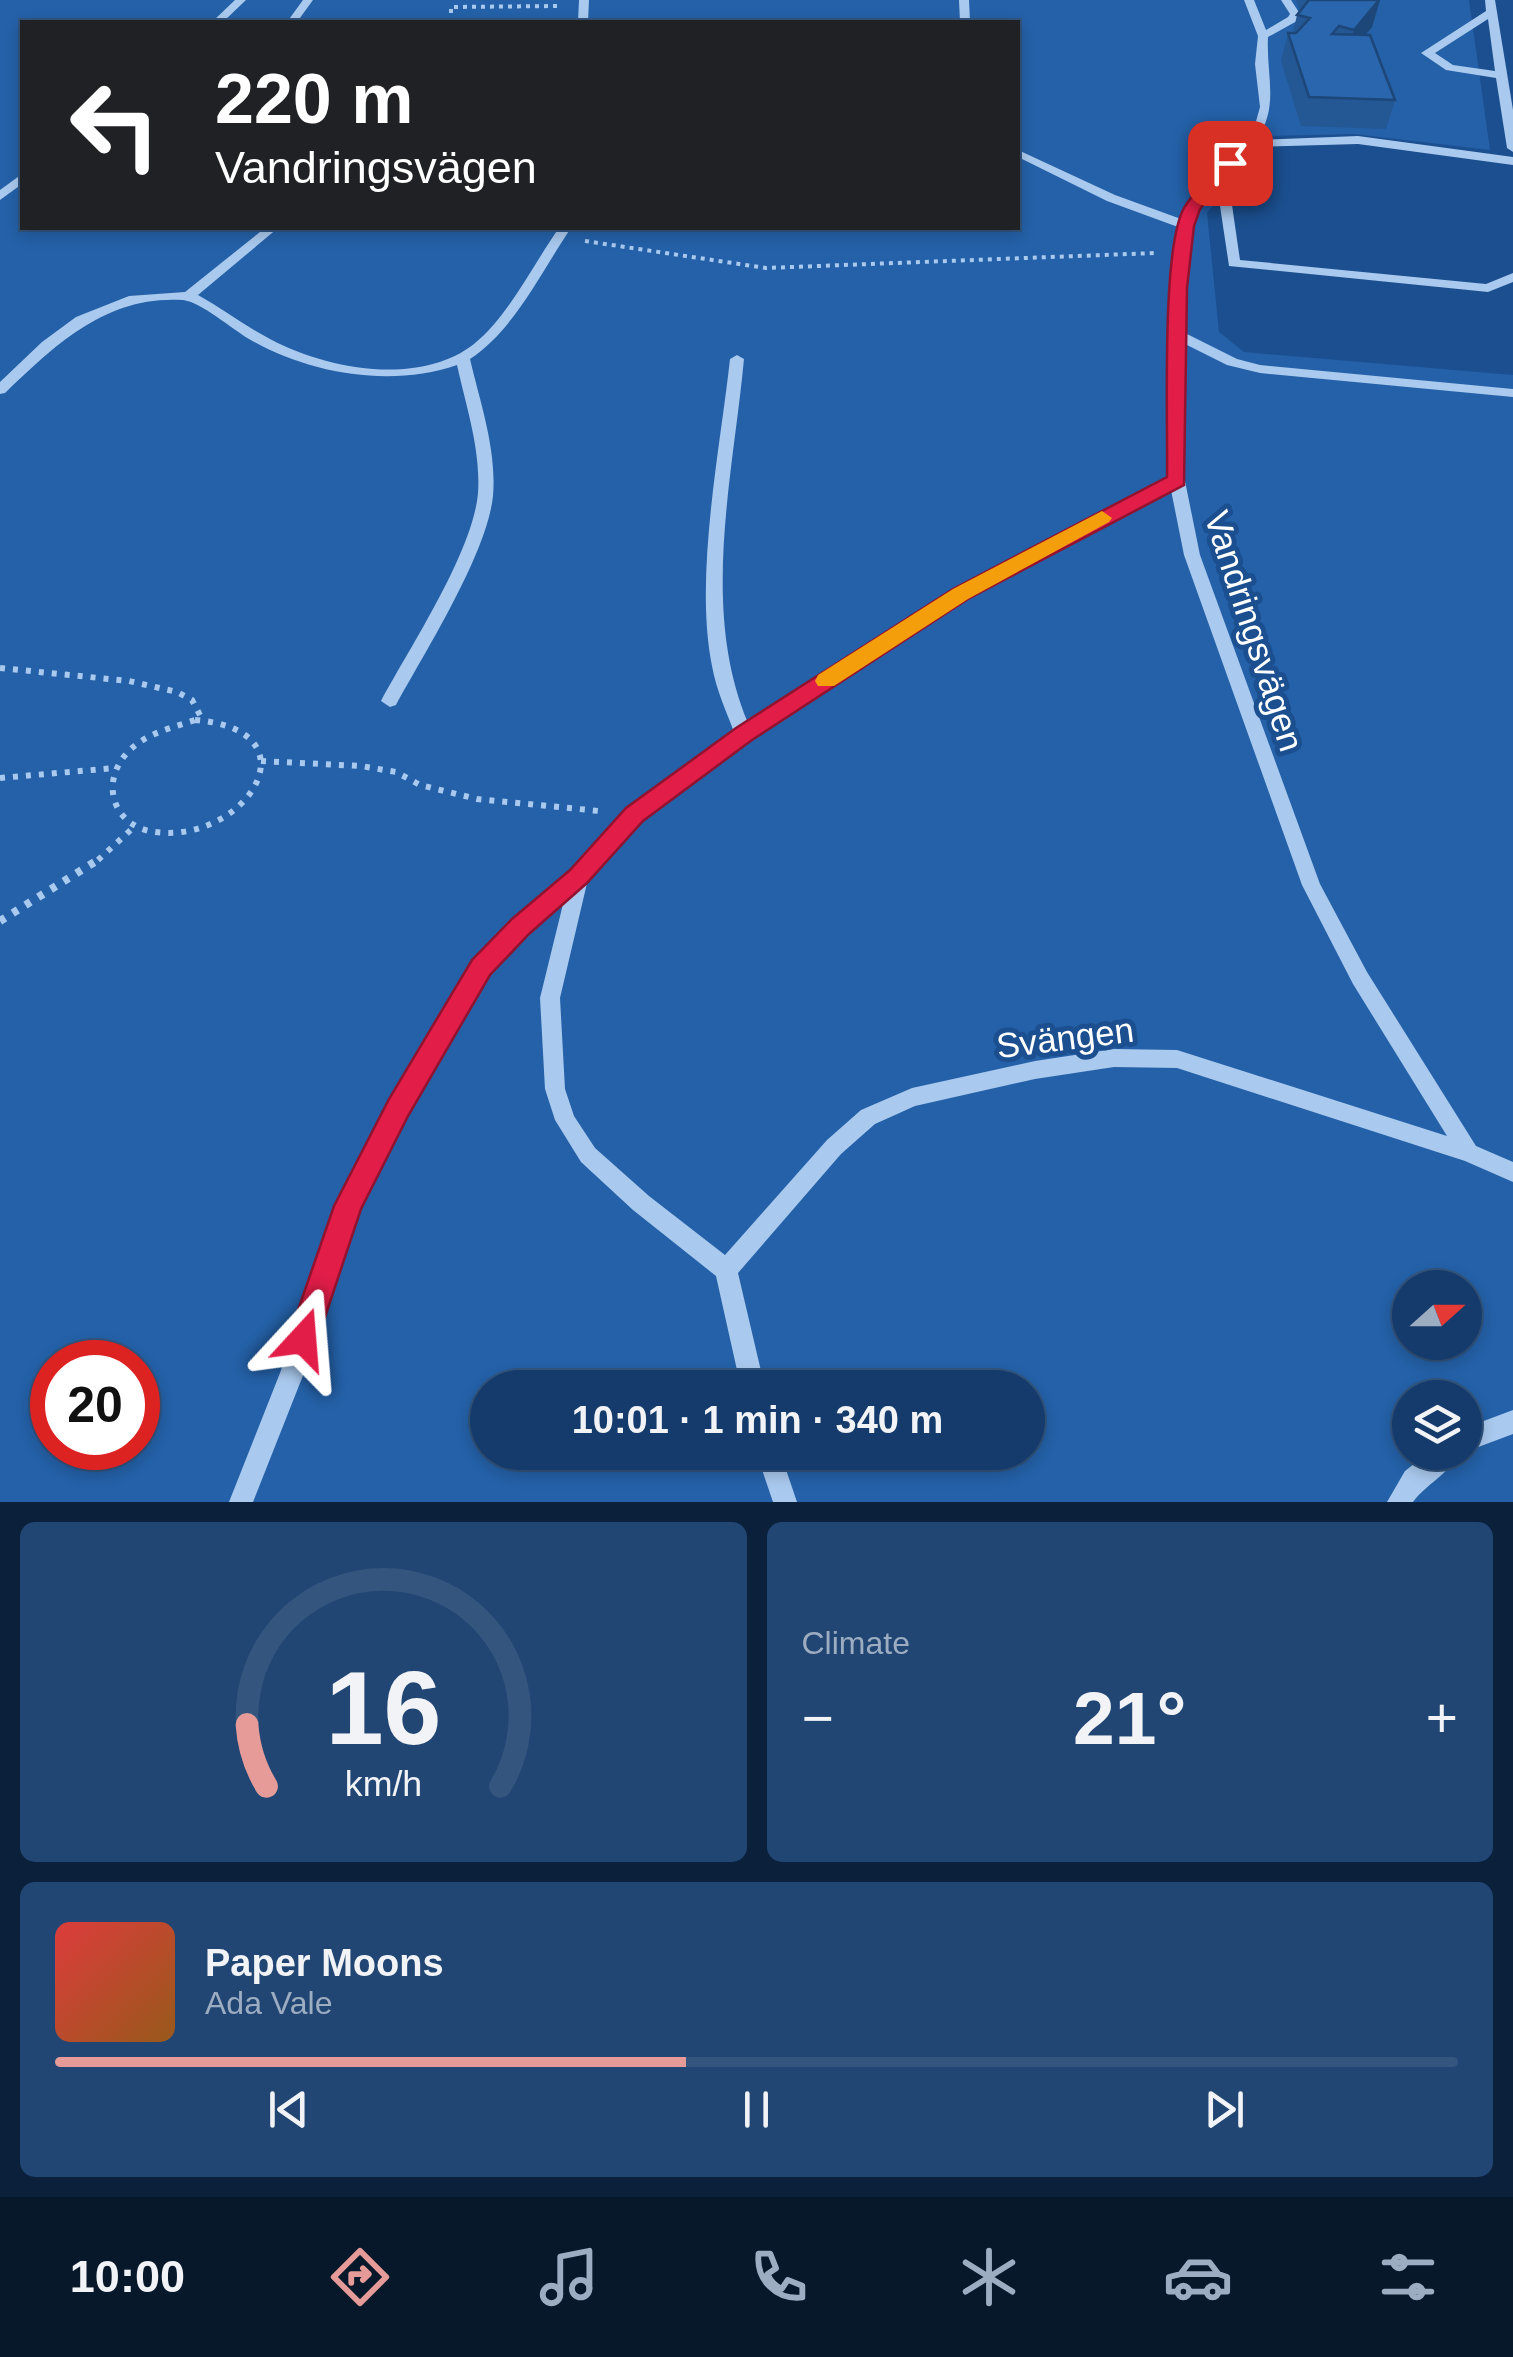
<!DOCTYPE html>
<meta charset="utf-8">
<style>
:root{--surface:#143b6b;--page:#214673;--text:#f1f3f6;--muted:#9dadc1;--line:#33557e;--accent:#e69b98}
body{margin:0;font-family:Arial,sans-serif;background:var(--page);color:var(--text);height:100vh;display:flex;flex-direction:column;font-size:38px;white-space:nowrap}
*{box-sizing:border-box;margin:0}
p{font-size:32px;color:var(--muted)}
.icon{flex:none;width:55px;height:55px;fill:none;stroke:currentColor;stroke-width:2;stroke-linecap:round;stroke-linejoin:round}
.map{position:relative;height:1502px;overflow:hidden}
.sheet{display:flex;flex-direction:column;gap:20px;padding:20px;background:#0b203b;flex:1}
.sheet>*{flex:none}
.guide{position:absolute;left:20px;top:20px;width:1000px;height:210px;border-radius:0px;box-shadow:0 5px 15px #0003,0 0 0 2px var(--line);background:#202124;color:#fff;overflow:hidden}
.needle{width:65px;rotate:69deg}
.controls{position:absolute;left:1392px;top:1270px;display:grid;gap:20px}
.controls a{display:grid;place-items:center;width:90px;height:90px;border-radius:50%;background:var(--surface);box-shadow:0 5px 15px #0003,0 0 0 2px var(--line);font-size:50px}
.speed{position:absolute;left:30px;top:1340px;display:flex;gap:20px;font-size:50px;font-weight:700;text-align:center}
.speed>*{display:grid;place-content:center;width:130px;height:130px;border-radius:50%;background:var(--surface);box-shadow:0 5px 15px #0003,0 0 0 2px var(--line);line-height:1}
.speed .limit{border:15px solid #d22;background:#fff;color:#111}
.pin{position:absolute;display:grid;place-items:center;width:85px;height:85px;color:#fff;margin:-42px;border-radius:20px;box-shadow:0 5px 15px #0006}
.me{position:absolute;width:110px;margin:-55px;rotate:19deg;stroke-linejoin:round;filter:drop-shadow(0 0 8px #0008)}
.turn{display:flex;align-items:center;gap:35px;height:210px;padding:0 30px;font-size:45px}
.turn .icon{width:130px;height:130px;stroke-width:2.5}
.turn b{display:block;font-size:70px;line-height:85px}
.big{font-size:75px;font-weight:800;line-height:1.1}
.sheet .tile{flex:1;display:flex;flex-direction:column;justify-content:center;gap:15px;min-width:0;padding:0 35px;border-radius:15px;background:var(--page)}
.sheet .dial{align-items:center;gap:0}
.dial svg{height:260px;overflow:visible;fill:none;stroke:var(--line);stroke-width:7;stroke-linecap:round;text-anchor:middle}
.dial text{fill:var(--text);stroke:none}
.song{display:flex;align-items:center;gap:30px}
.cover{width:120px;height:120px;border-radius:15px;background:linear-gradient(135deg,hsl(0 70% 55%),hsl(30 70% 35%))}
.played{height:10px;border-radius:5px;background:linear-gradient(90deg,var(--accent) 45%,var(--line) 45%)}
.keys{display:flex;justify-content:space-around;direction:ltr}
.heat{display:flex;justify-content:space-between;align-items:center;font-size:55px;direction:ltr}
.sheet .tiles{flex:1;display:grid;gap:20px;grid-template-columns:1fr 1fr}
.tile:last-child{grid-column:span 2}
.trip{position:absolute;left:470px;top:1370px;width:575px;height:100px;border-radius:50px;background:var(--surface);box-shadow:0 5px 15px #0003,0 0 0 2px var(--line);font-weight:800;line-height:100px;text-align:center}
.dock{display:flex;height:160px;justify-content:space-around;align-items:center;background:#08182b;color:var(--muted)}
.dock .icon{width:70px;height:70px}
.dock .current{color:var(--accent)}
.dock b{font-size:45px;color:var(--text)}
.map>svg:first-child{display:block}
.green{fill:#2461a8;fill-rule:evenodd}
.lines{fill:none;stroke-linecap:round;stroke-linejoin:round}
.path-far2{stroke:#a9c9ee;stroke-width:4;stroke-dasharray:4 5;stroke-linecap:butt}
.path-far1{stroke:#a9c9ee;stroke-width:6;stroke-dasharray:5 8;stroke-linecap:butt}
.path{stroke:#a9c9ee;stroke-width:8;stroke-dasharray:6 9;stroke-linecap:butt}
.minor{fill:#a9c9ee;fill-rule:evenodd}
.wall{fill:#245895}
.shaded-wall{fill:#1d4779}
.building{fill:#2a66ad;stroke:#1d4779;stroke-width:2.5}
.route{fill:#e11d48;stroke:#92132f;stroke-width:2.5}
.slow{fill:#f59e0b}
.labels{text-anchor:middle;stroke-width:10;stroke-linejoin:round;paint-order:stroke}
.street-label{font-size:35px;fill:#fff;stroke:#1b4f8f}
</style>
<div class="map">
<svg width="1513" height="1502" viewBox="0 0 1513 1502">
<rect width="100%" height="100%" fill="#1b4f8f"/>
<path class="green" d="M0 0H1469L1490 150 1354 134 1270 136 1207 213 1219 332 1244 352 1513 375V1502H0ZM22 22H1018V228H22ZM1410 1288H1465V1342H1410ZM52 1362H138V1448H52ZM488 1388H1028V1452H488ZM1410 1398H1465V1452H1410Z"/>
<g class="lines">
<g class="path-far2">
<path d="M451 22V7L561 6"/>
<path d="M585 241 766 268 1155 253"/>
</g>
<g class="path-far1">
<path d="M0 668 129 681 177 692 192 700 202 719"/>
<path d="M195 720C319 730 246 844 155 832 114 827 99 784 127 753 144 734 171 728 195 720Z"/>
<path d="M261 761 361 766 396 772 420 785 477 799 599 811"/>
<path d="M0 778 115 768"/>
<path d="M98 860 134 827"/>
</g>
<path class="path" d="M0 921 101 858"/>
<g class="minor">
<path d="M235 0H246L223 22H212Z"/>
<path d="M303 0H313L297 22H287Z"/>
<path d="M579 0H589L588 22H578Z"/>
<path d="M959 0H969L970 22H960Z"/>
<path d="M1244 0H1254L1266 30 1288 17 1290 14 1281 0H1291L1300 14 1297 21 1268 37C1266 76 1280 107 1256 140L1358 136 1513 157V165L1358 144 1250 147 1216 188 1232 205 1240 260 1486 284 1513 273V282L1488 292 1229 266 1220 206 1209 195C1179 231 1186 289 1185 333L1237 359 1260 365 1513 389V397L1260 373 1227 365 1185 344V481L1200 555 1320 884 1367 972 1476 1146 1513 1162V1182L1465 1161 1177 1068 1114 1067 1035 1079 915 1106 875 1124 841 1154 738 1273 765 1388H741L716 1276 633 1210 581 1162 555 1120 545 1089 540 998 564 900 527 932 488 974 406 1115 358 1209 304 1373 253 1502H229L280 1373 340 1199 392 1101 474 962 513 920 572 871 628 810 734 732C726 711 716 689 712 666 694 576 720 451 730 359L737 355 744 359C733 477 700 609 748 723L955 590 1170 479 1172 288 1178 227 1107 201 1018 157V150L1115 195 1181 219 1188 205 1255 125 1260 107 1255 64 1258 36ZM1171 490 1184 555 1302 885 1353 984 1447 1136 1177 1050 1114 1049 1035 1061 912 1088 861 1110 827 1140 725 1255 649 1196 595 1148 574 1116 565 1089 560 998 588 879 640 820 750 739 967 598Z"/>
<path d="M1485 0H1495L1513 110V152L1507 148 1496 78 1446 70 1421 53 1486 11ZM1488 19 1495 71 1453 65 1435 53Z"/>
<path d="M22 174V184L0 200V190Z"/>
<path d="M265 228H278L198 295C223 309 245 326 270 339 326 369 419 387 474 344 508 317 534 263 559 228H571C541 272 515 329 470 359 480 402 497 450 493 496 487 554 425 652 396 705L390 707 381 701C410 647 473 552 478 493 481 450 466 406 457 365 391 388 309 374 249 339 232 329 201 302 183 300 107 295 56 344 5 393L0 394V382L42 342 76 317 129 296 185 292Z"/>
<path d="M1513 1410V1434L1465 1452V1428Z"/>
<path d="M756 1452H780L797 1502H773Z"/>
<path d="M1429 1452H1460C1452 1472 1426 1484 1413 1502H1387L1405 1471Z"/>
</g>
</g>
<path class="wall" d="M1296 0H1380L1372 27 1365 35 1395 100 1386 129 1301 126 1281 61 1288 33H1293L1297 15 1300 12Z"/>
<path class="shaded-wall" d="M1380 0 1372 27 1346 58 1354 30Z"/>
<path class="building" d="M1309 0H1379L1354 30 1339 26 1332 34 1370 35 1395 100 1309 97 1288 33H1296L1310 18 1297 15Z"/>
<path class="route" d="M1224 160 1237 163 1200 209 1194 226 1187 288 1184 485 968 599 752 740 643 821 587 883 529 934 490 975 408 1116 361 1209 314 1350 303 1354 292 1350 288 1339 334 1206 389 1099 472 960 512 919 570 870 626 808 736 728 953 589 1167 477C1168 422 1161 249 1184 208 1194 191 1211 175 1224 160Z"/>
<path class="slow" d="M1102 511 1112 518 1109 522 968 599 834 686H818L815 681 818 675 953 589Z"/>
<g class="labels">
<g class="street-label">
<text transform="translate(1254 631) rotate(72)" y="12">Vandringsvägen</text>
<text transform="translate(1065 1038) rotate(-7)" y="12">Svängen</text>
</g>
</g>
</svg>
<div class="controls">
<a><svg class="needle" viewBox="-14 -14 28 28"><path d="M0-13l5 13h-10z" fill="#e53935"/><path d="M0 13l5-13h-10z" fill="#9dadc1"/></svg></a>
<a><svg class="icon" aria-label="layers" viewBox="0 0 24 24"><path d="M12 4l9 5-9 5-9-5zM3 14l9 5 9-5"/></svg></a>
</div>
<div class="speed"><div class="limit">20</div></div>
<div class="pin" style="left:1230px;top:163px;background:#d93025"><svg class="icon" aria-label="arrive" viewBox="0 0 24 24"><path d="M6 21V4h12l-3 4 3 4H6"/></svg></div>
<svg class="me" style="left:303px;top:1339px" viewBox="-20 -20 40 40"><path d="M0-17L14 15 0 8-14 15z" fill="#e11d48" stroke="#fff" stroke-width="4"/></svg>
<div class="trip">10:01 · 1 min · 340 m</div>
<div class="guide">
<div class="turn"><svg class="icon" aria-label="left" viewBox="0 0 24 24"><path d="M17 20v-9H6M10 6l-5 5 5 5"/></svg><div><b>220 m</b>Vandringsvägen</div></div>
</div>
</div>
<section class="sheet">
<div class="tiles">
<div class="tile dial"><svg viewBox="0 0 100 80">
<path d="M14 69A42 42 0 1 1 86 69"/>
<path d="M14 69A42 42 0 0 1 8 50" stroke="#e69b98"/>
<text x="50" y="56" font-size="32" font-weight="700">16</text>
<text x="50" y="72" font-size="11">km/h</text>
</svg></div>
<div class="tile"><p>Climate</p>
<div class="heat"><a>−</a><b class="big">21°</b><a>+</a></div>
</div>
<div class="tile">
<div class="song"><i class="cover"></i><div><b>Paper Moons</b><p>Ada Vale</p></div></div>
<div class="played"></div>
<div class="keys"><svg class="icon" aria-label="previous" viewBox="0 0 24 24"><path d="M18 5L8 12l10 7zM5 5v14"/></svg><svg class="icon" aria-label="pause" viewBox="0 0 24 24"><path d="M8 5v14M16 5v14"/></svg><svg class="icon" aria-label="next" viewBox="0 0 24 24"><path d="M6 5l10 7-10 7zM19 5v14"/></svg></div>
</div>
</div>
</section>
<nav class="dock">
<b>10:00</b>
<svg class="icon current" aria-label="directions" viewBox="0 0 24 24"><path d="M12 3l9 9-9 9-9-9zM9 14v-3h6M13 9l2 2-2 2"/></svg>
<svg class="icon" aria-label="music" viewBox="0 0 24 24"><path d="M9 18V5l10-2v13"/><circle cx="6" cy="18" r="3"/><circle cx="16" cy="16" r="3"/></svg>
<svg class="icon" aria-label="phone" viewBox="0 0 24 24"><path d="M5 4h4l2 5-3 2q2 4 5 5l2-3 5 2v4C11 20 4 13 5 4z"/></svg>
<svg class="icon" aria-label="climate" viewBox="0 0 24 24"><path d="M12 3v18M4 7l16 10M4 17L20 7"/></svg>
<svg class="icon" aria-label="car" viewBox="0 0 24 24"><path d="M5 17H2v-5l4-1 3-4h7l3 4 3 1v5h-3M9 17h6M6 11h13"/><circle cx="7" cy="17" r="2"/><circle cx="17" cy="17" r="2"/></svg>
<svg class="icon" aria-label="filters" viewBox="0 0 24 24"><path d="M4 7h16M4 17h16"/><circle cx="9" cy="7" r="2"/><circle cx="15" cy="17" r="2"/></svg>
</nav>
